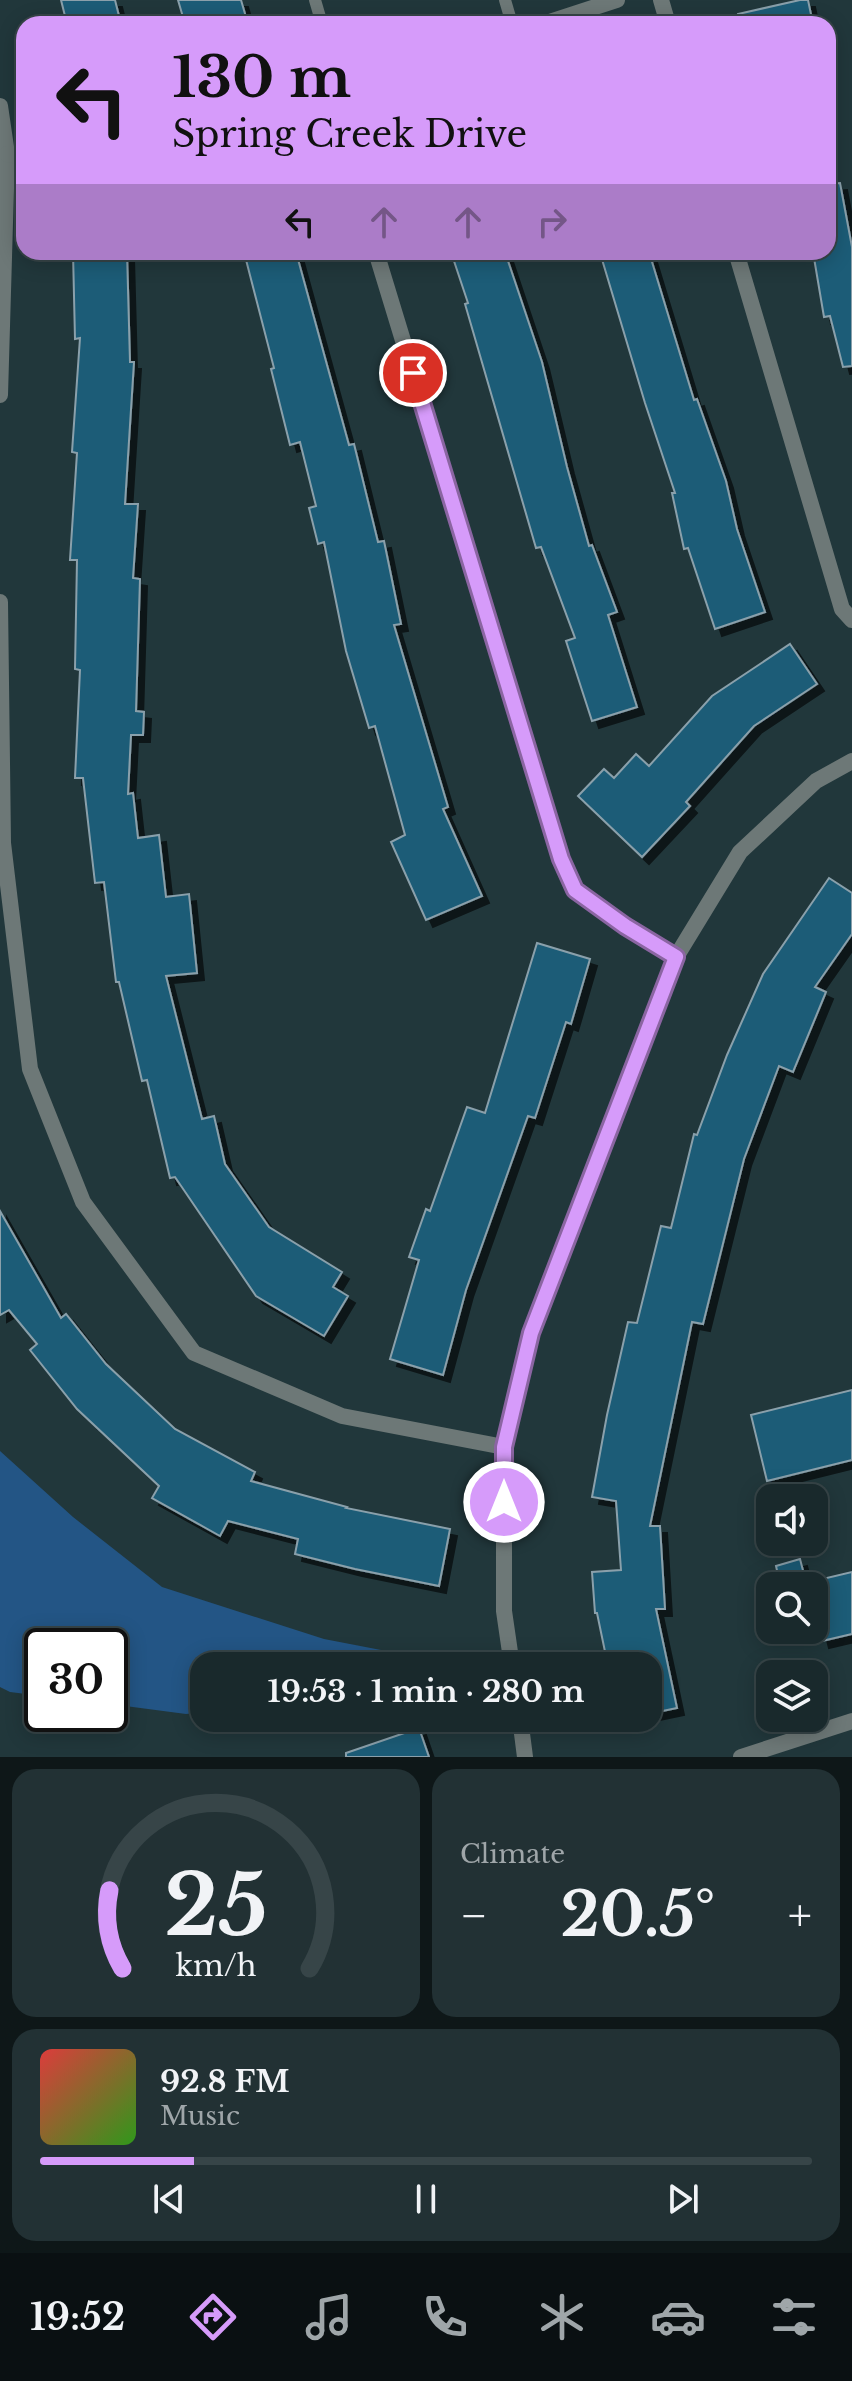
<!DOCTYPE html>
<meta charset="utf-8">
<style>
:root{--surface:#19292c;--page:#223134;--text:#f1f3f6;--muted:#9fa6a9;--line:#374548;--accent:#d69bfa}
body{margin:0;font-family:"Libre Baskerville",serif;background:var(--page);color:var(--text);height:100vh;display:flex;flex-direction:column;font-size:30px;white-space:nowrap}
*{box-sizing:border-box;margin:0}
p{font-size:26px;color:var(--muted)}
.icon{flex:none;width:44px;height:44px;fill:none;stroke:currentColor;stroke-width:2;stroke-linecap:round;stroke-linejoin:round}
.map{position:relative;height:1757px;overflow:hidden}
.details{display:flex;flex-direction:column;gap:12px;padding:12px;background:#0e1718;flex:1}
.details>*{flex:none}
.top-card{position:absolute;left:16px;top:16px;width:820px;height:244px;border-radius:24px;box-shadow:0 4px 20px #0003,0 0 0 2px var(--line);background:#d69bfa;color:#111;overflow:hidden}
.fabs{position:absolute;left:756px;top:1484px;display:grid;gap:16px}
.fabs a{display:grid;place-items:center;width:72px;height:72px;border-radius:16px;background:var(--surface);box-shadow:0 4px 20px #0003,0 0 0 2px var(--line);font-size:40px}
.speed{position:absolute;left:24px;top:1628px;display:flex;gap:16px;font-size:40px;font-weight:700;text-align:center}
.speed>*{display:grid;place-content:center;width:104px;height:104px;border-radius:50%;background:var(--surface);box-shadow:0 4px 20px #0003,0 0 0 2px var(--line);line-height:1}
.speed .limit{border:4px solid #111;border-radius:12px;background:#fff;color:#111}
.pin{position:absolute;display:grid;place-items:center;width:68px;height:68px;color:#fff;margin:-34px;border:4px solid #fff;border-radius:50%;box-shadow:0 2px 8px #0007}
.me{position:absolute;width:88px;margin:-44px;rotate:0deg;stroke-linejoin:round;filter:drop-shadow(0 0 6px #0008)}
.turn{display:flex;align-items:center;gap:28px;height:168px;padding:0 24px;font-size:36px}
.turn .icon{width:104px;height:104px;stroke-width:2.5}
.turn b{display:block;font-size:56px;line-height:68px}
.lanes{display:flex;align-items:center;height:76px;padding:0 24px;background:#0003;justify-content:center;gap:40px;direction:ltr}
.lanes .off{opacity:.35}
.big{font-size:60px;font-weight:700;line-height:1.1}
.details .widget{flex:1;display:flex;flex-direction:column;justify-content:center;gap:12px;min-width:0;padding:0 28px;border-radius:24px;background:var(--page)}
.details .dial{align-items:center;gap:0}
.dial svg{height:208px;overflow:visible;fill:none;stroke:var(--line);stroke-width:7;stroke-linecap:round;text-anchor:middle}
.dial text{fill:var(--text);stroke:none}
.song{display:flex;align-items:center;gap:24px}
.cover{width:96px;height:96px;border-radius:12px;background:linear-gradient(135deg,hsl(0 70% 55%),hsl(110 70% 35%))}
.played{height:8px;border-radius:4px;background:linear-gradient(90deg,var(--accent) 20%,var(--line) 20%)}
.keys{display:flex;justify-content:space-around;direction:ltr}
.heat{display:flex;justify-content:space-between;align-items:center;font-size:44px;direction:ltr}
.details .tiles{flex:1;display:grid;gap:12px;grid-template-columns:1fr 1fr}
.widget:last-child{grid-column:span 2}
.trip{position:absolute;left:190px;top:1652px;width:472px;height:80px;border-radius:24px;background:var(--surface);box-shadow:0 4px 20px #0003,0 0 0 2px var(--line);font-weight:700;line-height:80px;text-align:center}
.menu{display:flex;height:128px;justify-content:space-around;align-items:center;background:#0a1012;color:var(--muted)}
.menu .icon{width:56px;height:56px}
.menu .active{color:var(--accent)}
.menu b{font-size:36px;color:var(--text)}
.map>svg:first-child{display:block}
.water{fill:#235585}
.building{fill:#1b5c77;stroke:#8aa0ab;stroke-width:2;filter:url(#shadow)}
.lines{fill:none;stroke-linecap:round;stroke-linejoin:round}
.service{stroke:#6d7877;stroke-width:12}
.minor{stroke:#6d7877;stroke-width:16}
.route-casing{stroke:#8b65a2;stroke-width:20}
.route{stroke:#d69bfa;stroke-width:14}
</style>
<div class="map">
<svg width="852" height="1757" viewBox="0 0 852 1757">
<defs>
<filter id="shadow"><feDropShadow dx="7" dy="7" stdDeviation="0" flood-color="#0009"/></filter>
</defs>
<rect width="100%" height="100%" fill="#21373b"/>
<path class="water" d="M0 1451 73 1517 162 1587 324 1639 464 1666H204V1712L186 1714 110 1704V1646H42V1696L10 1692 0 1687Z"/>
<g class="building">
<path d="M61 0H115L121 24H67Z"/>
<path d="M178 0H241L248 24H185Z"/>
<path d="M800 0H808L813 24H739L738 14Z"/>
<path d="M840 183 852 247V366L843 367 830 316 824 317 813 252H828V184Z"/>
<path d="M73 252H127L130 362H134L125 504H138L133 578 140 579 136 711 144 712 143 735H131L128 794 133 793 138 838 159 835 166 897 189 894 197 973 166 976 202 1119 214 1116 225 1164 269 1227 342 1272 333 1287 348 1296 324 1336 256 1296 175 1177 170 1178 147 1080 142 1081 119 982H116L104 882 95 883 83 778H75L80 670 75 669 77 560H70L77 453 72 452 80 338 75 339Z"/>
<path d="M244 252H296L349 445 354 444 378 542 384 541 401 624 394 625 448 807 443 809 482 896 426 920 391 842 405 835 375 726 369 728 346 651 324 542 318 544 309 508 316 506 300 442 290 445 271 369 274 368Z"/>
<path d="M451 252H505L542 362 567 467 589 546 592 545 617 612 608 615 637 707 592 721 566 641 575 638 541 547 536 548 465 304 468 303Z"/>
<path d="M616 252H649L694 400 697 399 726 481 737 529 765 612 715 629 688 548 684 549 672 493H675L645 403 601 256Z"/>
<path d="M790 644 817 684 754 726 686 802 690 806 642 857 578 796 604 769 614 778 636 754 649 766 712 696Z"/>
<path d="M829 878 852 893V934L815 987 826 992 793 1072 779 1066 744 1159 703 1324 692 1322 650 1526H660L665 1609H656L677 1708 648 1714V1666H608L597 1613H595L592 1572 621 1570 616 1501 592 1497 607 1415 628 1322 637 1323 661 1226 671 1228 694 1134 697 1135 727 1055 763 974Z"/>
<path d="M537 943 590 959 571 1024 566 1022 535 1118 528 1116 466 1290 443 1375 390 1359 419 1260 409 1257 426 1209 430 1211 467 1107 485 1113Z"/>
<path d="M0 1211 61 1318 66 1314 106 1364 175 1429 255 1472 251 1481 347 1507 346 1508 450 1529 439 1586 355 1569 295 1554 298 1539 228 1521 220 1536 152 1498 159 1486 77 1409 30 1350 37 1344 9 1310 0 1315Z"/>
<path d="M852 1390V1460L767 1481 751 1415Z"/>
<path d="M800 1559 807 1586 780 1584 776 1566Z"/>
<path d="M852 1572V1634L822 1641 814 1610V1581Z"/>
<path d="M419 1728 429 1757H346V1753Z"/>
</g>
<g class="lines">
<g class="service">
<path d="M315 0 322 24"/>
<path d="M505 0 512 24"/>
</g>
<g class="minor">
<path d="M661 0 668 24"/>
<path d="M543 24 617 0"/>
<path d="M0 106 7 154 0 395"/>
<path d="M7 154 24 157"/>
<path d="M376 252 561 859 575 890 625 926 676 957"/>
<path d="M736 252 842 609 852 620"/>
<path d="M0 602 3 843 30 1069 83 1202 194 1353 342 1416 504 1447"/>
<path d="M512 1666 504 1611V1447L531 1333 676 957 740 852 816 781 852 761"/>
<path d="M520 1718 525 1757"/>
<path d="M741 1757 852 1721"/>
</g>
</g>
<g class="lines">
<defs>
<path id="route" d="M413 373 561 859 575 890 625 926 676 957 531 1333 504 1447V1502"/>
</defs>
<use href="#route" class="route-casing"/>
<use href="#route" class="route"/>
</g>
</svg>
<div class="fabs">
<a><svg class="icon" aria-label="sound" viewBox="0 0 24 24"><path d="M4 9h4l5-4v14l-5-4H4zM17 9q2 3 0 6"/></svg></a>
<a><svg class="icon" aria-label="search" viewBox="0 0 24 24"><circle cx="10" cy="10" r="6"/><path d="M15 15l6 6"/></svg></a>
<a><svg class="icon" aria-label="layers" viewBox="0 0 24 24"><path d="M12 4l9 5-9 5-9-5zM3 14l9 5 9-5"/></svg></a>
</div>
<div class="speed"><div class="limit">30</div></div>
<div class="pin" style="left:413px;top:373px;background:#d93025"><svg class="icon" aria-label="arrive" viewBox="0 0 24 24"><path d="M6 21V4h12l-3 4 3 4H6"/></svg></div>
<svg class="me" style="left:504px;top:1502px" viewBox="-20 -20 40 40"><circle r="17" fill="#d69bfa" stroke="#fff" stroke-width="3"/><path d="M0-11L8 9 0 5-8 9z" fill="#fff"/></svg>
<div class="trip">19:53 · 1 min · 280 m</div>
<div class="top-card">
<div class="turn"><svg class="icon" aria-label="left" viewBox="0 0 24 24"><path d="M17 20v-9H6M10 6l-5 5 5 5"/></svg><div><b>130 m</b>Spring Creek Drive</div></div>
<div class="lanes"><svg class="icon" aria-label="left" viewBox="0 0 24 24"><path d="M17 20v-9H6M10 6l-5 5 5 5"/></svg><svg class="icon off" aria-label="ahead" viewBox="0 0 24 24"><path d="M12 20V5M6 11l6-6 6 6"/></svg><svg class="icon off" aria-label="ahead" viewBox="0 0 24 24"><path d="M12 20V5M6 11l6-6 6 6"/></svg><svg class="icon off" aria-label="right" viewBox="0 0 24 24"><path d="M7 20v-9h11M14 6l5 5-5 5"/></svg></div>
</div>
</div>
<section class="details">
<div class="tiles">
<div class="widget dial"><svg viewBox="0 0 100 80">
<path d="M14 69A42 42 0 1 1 86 69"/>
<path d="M14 69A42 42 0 0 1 9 39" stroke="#d69bfa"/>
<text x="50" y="56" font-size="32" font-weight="700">25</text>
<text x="50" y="72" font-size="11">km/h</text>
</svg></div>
<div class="widget"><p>Climate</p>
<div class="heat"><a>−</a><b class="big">20.5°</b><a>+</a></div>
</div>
<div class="widget">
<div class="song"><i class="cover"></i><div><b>92.8 FM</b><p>Music</p></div></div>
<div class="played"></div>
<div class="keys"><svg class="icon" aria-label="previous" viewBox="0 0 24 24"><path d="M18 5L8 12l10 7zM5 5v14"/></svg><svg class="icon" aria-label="pause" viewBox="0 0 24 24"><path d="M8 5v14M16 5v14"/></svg><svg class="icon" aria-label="next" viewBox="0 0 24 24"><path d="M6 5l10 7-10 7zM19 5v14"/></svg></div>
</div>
</div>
</section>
<nav class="menu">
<b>19:52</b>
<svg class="icon active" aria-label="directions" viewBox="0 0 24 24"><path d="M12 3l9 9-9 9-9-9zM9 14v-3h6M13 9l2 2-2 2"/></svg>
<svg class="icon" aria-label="music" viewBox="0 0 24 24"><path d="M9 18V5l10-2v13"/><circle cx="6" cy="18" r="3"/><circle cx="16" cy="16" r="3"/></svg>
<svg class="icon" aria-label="phone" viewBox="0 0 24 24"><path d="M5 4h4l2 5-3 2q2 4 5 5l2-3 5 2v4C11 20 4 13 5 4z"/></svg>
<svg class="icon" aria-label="climate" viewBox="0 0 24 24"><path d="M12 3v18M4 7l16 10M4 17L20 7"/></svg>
<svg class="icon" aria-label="car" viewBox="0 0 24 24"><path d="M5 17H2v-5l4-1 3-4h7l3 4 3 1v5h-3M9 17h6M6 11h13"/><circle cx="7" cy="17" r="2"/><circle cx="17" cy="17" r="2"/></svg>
<svg class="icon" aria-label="filters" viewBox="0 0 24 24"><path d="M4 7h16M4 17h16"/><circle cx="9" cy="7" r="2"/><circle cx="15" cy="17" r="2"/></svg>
</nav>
